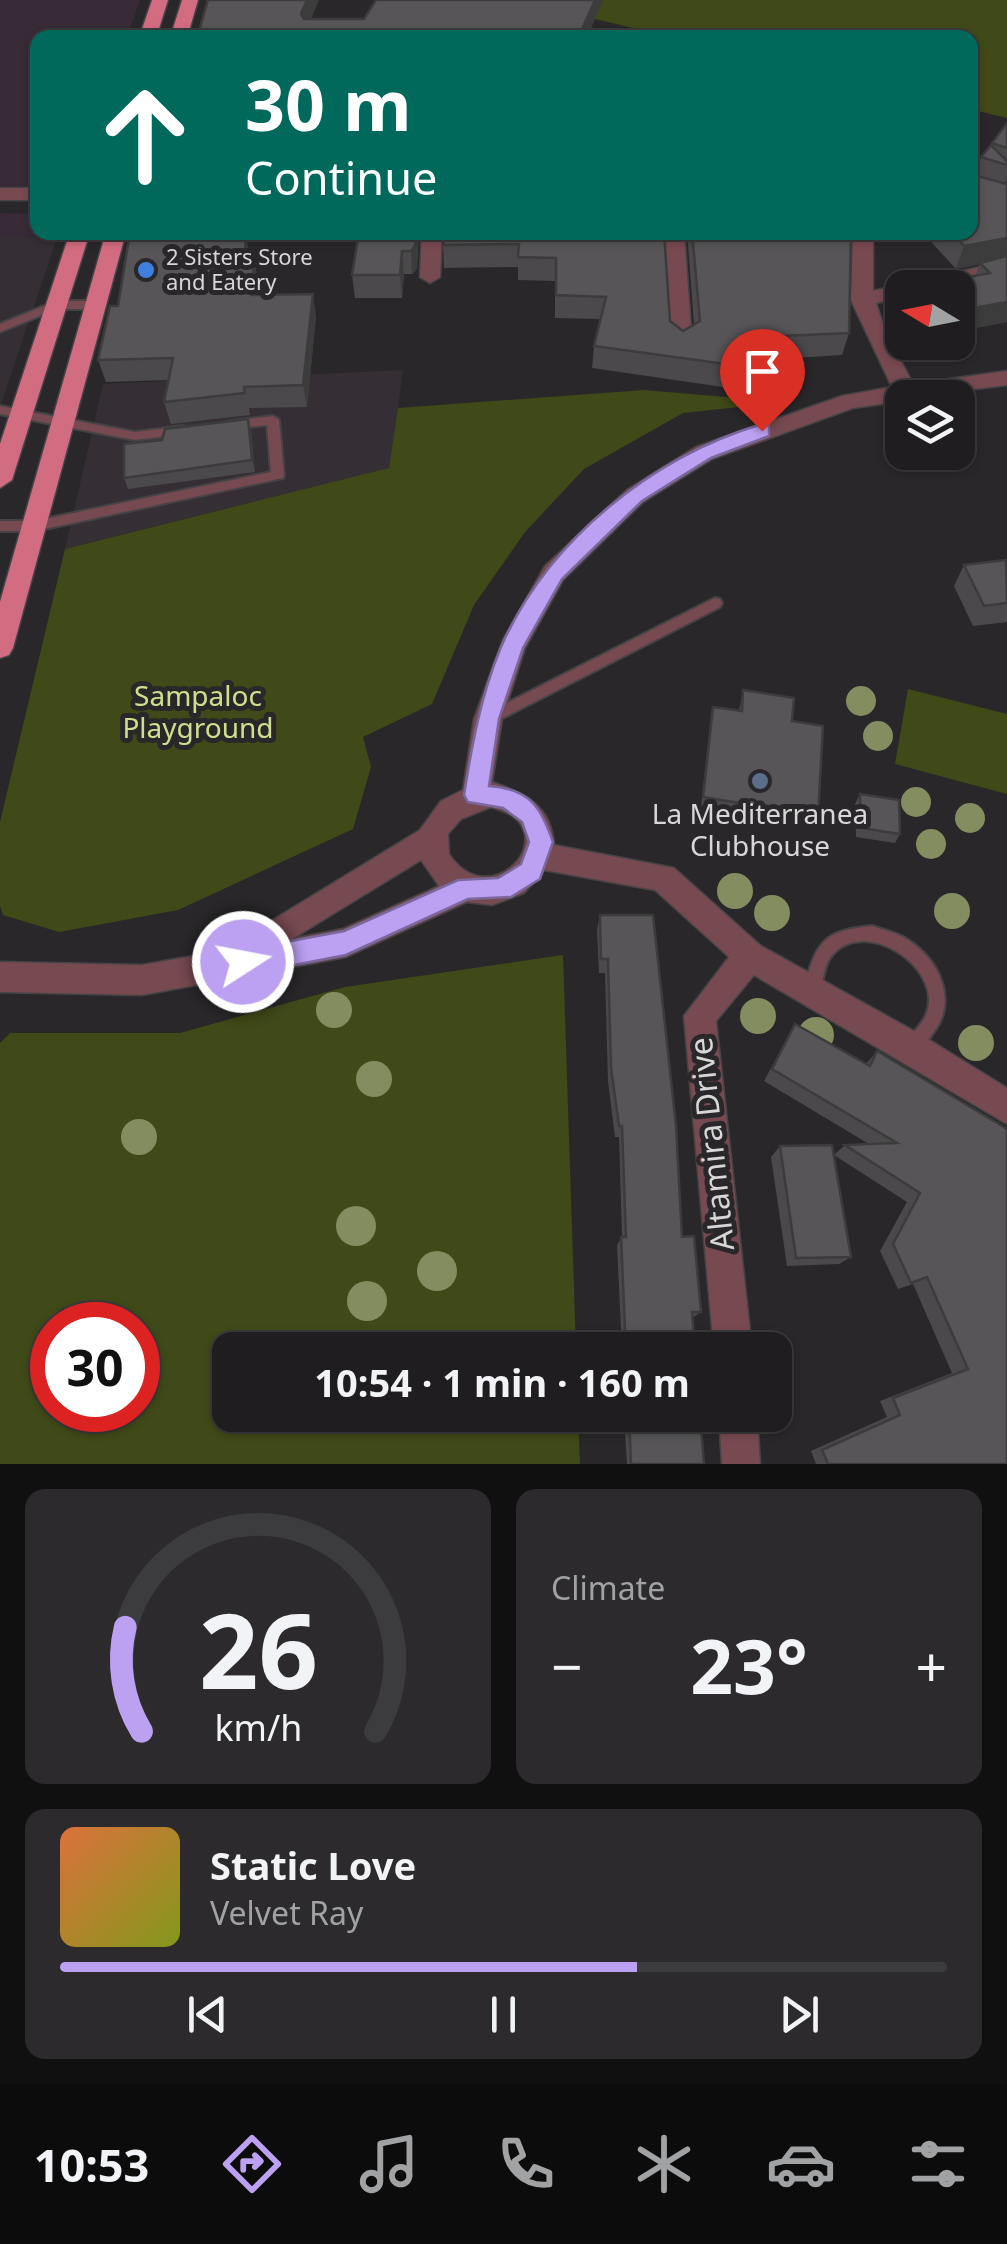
<!DOCTYPE html>
<meta charset="utf-8">
<style>
:root{--surface:#1f1d1f;--page:#2c2a2c;--text:#f1f3f6;--muted:#a1a2a4;--line:#3c3b3d;--accent:#bca0f2}
body{margin:0;font-family:"Noto Sans",sans-serif;background:var(--page);color:var(--text);height:100vh;display:flex;flex-direction:column;font-size:38px;white-space:nowrap}
*{box-sizing:border-box;margin:0}
p{font-size:32px;color:var(--muted)}
.icon{flex:none;width:55px;height:55px;fill:none;stroke:currentColor;stroke-width:2;stroke-linecap:round;stroke-linejoin:round}
.map{position:relative;height:1464px;overflow:hidden}
.drawer{display:flex;flex-direction:column;gap:25px;padding:25px;background:#111011;flex:1}
.drawer>*{flex:none}
.guide{position:absolute;left:30px;top:30px;width:948px;height:210px;border-radius:20px;box-shadow:0 2px 8px #0004,0 0 0 2px var(--line);background:#00695c;color:#fff;overflow:hidden}
.needle{width:65px;rotate:280deg}
.controls{position:absolute;left:885px;top:270px;display:grid;gap:20px}
.controls a{display:grid;place-items:center;width:90px;height:90px;border-radius:20px;background:var(--surface);box-shadow:0 2px 8px #0004,0 0 0 2px var(--line);font-size:50px}
.speed{position:absolute;left:30px;top:1302px;display:flex;gap:20px;font-size:50px;font-weight:700;text-align:center}
.speed>*{display:grid;place-content:center;width:130px;height:130px;border-radius:50%;background:var(--surface);box-shadow:0 2px 8px #0004,0 0 0 2px var(--line);line-height:1}
.speed .limit{border:15px solid #d22;background:#fff;color:#111}
.pin{position:absolute;display:grid;place-items:center;width:85px;height:85px;color:#fff;margin:-102px -42px;border-radius:50% 50% 50% 0;rotate:-45deg;box-shadow:0 0 10px #0007}
.pin .icon{rotate:45deg}
.me{position:absolute;width:110px;margin:-55px;rotate:79deg;stroke-linejoin:round;filter:drop-shadow(0 0 8px #0008)}
.turn{display:flex;align-items:center;gap:35px;height:210px;padding:0 50px;font-size:45px}
.turn .icon{width:130px;height:130px;stroke-width:2.5}
.turn b{display:block;font-size:70px;line-height:85px}
.big{font-size:75px;font-weight:700;line-height:1.1}
.drawer .tile{flex:1;display:flex;flex-direction:column;justify-content:center;gap:15px;min-width:0;padding:0 35px;border-radius:20px;background:var(--page)}
.drawer .dial{align-items:center;gap:0}
.dial svg{height:260px;overflow:visible;fill:none;stroke:var(--line);stroke-width:7;stroke-linecap:round;text-anchor:middle}
.dial text{fill:var(--text);stroke:none}
.song{display:flex;align-items:center;gap:30px}
.cover{width:120px;height:120px;border-radius:15px;background:linear-gradient(135deg,hsl(20 70% 55%),hsl(70 70% 35%))}
.played{height:10px;border-radius:5px;background:linear-gradient(90deg,var(--accent) 65%,var(--line) 65%)}
.keys{display:flex;justify-content:space-around;direction:ltr}
.heat{display:flex;justify-content:space-between;align-items:center;font-size:55px;direction:ltr}
.drawer .tiles{flex:1;display:grid;gap:25px;grid-template-columns:1fr 1fr}
.tile:last-child{grid-column:span 2}
.trip{position:absolute;left:212px;top:1332px;width:580px;height:100px;border-radius:20px;background:var(--surface);box-shadow:0 2px 8px #0004,0 0 0 2px var(--line);font-weight:700;line-height:100px;text-align:center}
.tab-bar{display:flex;height:160px;justify-content:space-around;align-items:center;background:#0c0c0c;color:var(--muted)}
.tab-bar .icon{width:70px;height:70px}
.tab-bar .current{color:var(--accent)}
.tab-bar b{font-size:45px;color:var(--text)}
.map>svg:first-child{display:block}
.built{fill:#352e35}
.industrial{fill:#382a37}
.green{fill:#404918;fill-rule:evenodd}
.lines{fill:none;stroke-linecap:round;stroke-linejoin:round}
.service-casing{stroke:#454345;stroke-width:4}
.minor-casing{stroke:#454345;stroke-width:3}
.trunk-casing{stroke:#454345;stroke-width:3}
.service{fill:#774950;fill-rule:evenodd}
.minor{fill:#774950;fill-rule:evenodd}
.trunk{fill:#d26c80;fill-rule:evenodd}
.tree{fill:#848d5f}
.wall{fill:#4b494b}
.shaded-wall{fill:#3d3c3d}
.building{fill:#575557;stroke:#3d3c3d;stroke-width:2.5}
.route{fill:#bca0f2;stroke:#7a689d;stroke-width:2.5}
.shop-dot{fill:#3f7fe0;stroke:#292729;stroke-width:4}
.service-dot{fill:#5c6f8a;stroke:#292729;stroke-width:4}
.labels{text-anchor:middle;stroke-width:10;stroke-linejoin:round;paint-order:stroke}
.far-poi-label{font-size:22px;fill:#d8d7d8;stroke:#292729;text-anchor:start}
.park-label{font-size:28px;fill:#cee08b;stroke:#292729}
.poi-label{font-size:28px;fill:#d8d7d8;stroke:#292729}
.near-street-label{font-size:32px;fill:#d8d7d8;stroke:#292729}
</style>
<div class="map">
<svg width="1007" height="1464" viewBox="0 0 1007 1464">
<rect width="100%" height="100%" fill="#292729"/>
<g class="built">
<path d="M0 235 57 238 0 407Z"/>
<path d="M403 370 390 468 65 549 103 384Z"/>
</g>
<g class="industrial">
<path d="M0 0H140L127 37 38 38 37 186H0Z"/>
<path d="M0 213 37 214 38 232 58 233 57 238 0 235Z"/>
</g>
<g class="green">
<path d="M516 0H1007V118L970 109V38L670 37Z"/>
<path d="M644 390 785 402 683 413 584 469 525 532 474 605 432 704 363 737 371 767 353 829 178 910 59 932 3 915 0 906V822L65 549 389 468 398 408Z"/>
<path d="M908 689 1007 714V794L895 764Z"/>
<path d="M563 955 576 1350H230V1415H578L580 1464H0V1043L10 1033H180L345 987ZM138 1325V1410H52V1325Z"/>
</g>
<g class="lines">
<defs>
<g id="service">
<path d="M56 301H96L102 305 96 309H57L0 332V324Z"/>
<path d="M0 406 135 432 183 426 189 430 183 434 135 440 0 414Z"/>
<path d="M273 416 279 420 284 475 283 478 35 531H0V521H35L271 472 267 425 231 429 225 425 231 421Z"/>
<path d="M715 598 720 599 722 603 720 607 493 723H483L481 719 483 715Z"/>
<path d="M872 926C884 930 898 933 908 940 940 961 958 1001 933 1033 927 1042 922 1051 912 1056L906 1053 903 1047C909 1035 921 1027 926 1015 946 967 861 913 830 958 823 968 823 985 818 996L812 998 806 996 803 990C817 944 820 931 872 926Z"/>
</g>
<g id="minor">
<rect x="0" y="188" width="38" height="12"/>
<path d="M422 232H442L440 277 430 283 420 277Z"/>
<path d="M664 232H684L692 344 681 351 670 344Z"/>
<path d="M853 232H873V291L1007 261V273L946 288H902V297L876 303 886 333 913 384 1007 371V385L902 398V401L853 408 712 459 643 502 563 580 525 648 502 719 492 782C527 794 551 806 554 845L674 868 761 946 923 1036 1007 1088V1124L754 975 716 1021 752 1350H714L684 1016 729 957 655 890 544 870 524 893 492 905 467 902 346 957 142 995 0 992V962L142 965 222 951 420 830 441 801 463 790 474 719 503 640 545 566 627 490 696 447 842 396 892 387 851 300ZM491 807C497 809 507 812 513 816 553 847 487 911 449 854L448 834 461 819ZM421 860 439 886 343 929 292 939Z"/>
<path d="M719 1415H757L760 1464H722Z"/>
</g>
<g id="trunk">
<path d="M152 0H168L156 38H139Z"/>
<path d="M182 0H198L187 38H170Z"/>
<path d="M70 232H90L12 480 0 488V444Z"/>
<path d="M106 232H126L13 648 9 655 0 658V602Z"/>
</g>
</defs>
<use href="#service" class="service-casing"/>
<use href="#minor" class="minor-casing"/>
<use href="#trunk" class="trunk-casing"/>
<use href="#service" class="service"/>
<use href="#minor" class="minor"/>
<use href="#trunk" class="trunk"/>
</g>
<g class="tree">
<circle cx="861" cy="701" r="15"/>
<circle cx="878" cy="736" r="15"/>
<circle cx="916" cy="802" r="15"/>
<circle cx="970" cy="818" r="15"/>
<circle cx="931" cy="844" r="15"/>
<circle cx="735" cy="891" r="18"/>
<circle cx="952" cy="911" r="18"/>
<circle cx="772" cy="913" r="18"/>
<circle cx="334" cy="1010" r="18"/>
<circle cx="758" cy="1016" r="18"/>
<circle cx="816" cy="1035" r="18"/>
<circle cx="976" cy="1043" r="18"/>
<circle cx="374" cy="1079" r="18"/>
<circle cx="139" cy="1137" r="18"/>
<circle cx="356" cy="1226" r="20"/>
<circle cx="437" cy="1271" r="20"/>
<circle cx="367" cy="1301" r="20"/>
</g>
<g class="wall">
<path d="M1007 123V179L1005 184 1007 322 965 330 958 320V288H950L953 280 975 276 980 264 956 269 922 232H970L976 172 981 157Z"/>
<path d="M130 232H173L171 238 250 258V262H254L259 284 258 295 316 316 307 407 249 408 250 415 171 424 164 402 169 380 106 382 98 360 118 306Z"/>
<path d="M359 232H419L417 269 412 274H404L402 298H355L352 275Z"/>
<path d="M664 232 670 321 683 331 694 324 687 232H852L849 333 842 355 778 359 770 394 592 368 594 346 600 319 555 318V281L518 280V267L444 268 443 245Z"/>
<path d="M251 431 255 472 128 489 124 478Z"/>
<path d="M1007 562V622L973 626 954 586 964 565Z"/>
<path d="M743 690 792 721 818 816 814 825 701 806 711 717 713 707 739 711Z"/>
<path d="M860 794 900 834 895 843 856 837 855 804Z"/>
<path d="M600 915 701 1312 692 1318 695 1350H622L617 1245 622 1237 619 1137H615L608 1081 605 973H599L597 930Z"/>
<path d="M795 1024 866 1064 877 1051 1007 1464H816L811 1451 887 1417 880 1401 952 1373 913 1284 898 1289 880 1251 907 1202 834 1155 845 1145 869 1144 764 1081Z"/>
<path d="M780 1146 851 1257 839 1264 787 1266 771 1157Z"/>
<path d="M624 1415H700L704 1464H627Z"/>
</g>
<g class="shaded-wall">
<path d="M307 0H319L304 36 301 14Z"/>
<path d="M595 0H603L587 38H578Z"/>
<path d="M160 232H173L165 260 159 238Z"/>
<path d="M416 232H419L417 269 412 274 411 251Z"/>
<path d="M246 236 250 258 249 285 244 263Z"/>
<path d="M1007 238V259L956 269 964 246Z"/>
<path d="M402 251 404 274 402 298 400 275Z"/>
<path d="M254 262 259 284 257 317 252 295Z"/>
<path d="M313 294 316 316 307 407 303 385Z"/>
<path d="M1007 302V322L965 330 974 308Z"/>
<path d="M248 419 251 431 255 472 252 460Z"/>
</g>
<g class="building">
<path d="M208 0H307L301 14 304 19H364L376 0H595L578 38H197Z"/>
<path d="M1007 123V148L992 143Z"/>
<path d="M991 145 1007 161V165L981 157Z"/>
<path d="M974 166 977 176 1007 184V238L964 246 952 232H970V172Z"/>
<path d="M130 232H160L159 238 246 236 244 263 254 262 252 295 313 294 303 385 244 387 245 393 164 402 173 358 98 360 110 306H118Z"/>
<path d="M359 232H416L415 246 411 251H402L400 275H352Z"/>
<path d="M444 232H664L670 321 683 331 700 321 692 232H851L849 333 781 336 776 371 594 346 606 297 556 295V258L518 257 519 244 443 245Z"/>
<path d="M1007 256V302L974 308 953 280 990 273 980 263Z"/>
<path d="M248 419 252 460 124 478V444L162 440 165 429Z"/>
<path d="M1006 560 1007 603 984 606 964 565Z"/>
<path d="M743 690 794 698 792 721 823 726 818 816 703 797 713 707 742 711Z"/>
<path d="M860 794 899 800 900 834 861 828Z"/>
<path d="M600 915H653L676 1126 682 1237 694 1236 701 1312H692L695 1350H626L621 1237H626L622 1126H619L611 1068 608 959H601Z"/>
<path d="M795 1024 870 1066 877 1051 1007 1129V1464H828L822 1450 900 1415 893 1398 968 1369 927 1277 911 1283 893 1244 920 1193 845 1145 897 1143 772 1069Z"/>
<path d="M832 1145 851 1257 796 1258 780 1146Z"/>
<path d="M629 1415H700L704 1464H631Z"/>
</g>
<path class="route" d="M762 424 769 426V436L711 458 642 501 562 579 523 648 499 719 489 786C530 789 540 806 553 842L540 879 511 897 468 899 346 955 243 975 234 971 230 962 234 954 243 950 344 931 458 880 498 878 521 864 529 842 522 822 503 808 468 802 464 795C472 744 481 695 501 647 548 540 652 457 762 424Z"/>
<circle class="shop-dot" cx="146" cy="270" r="10"/>
<circle class="service-dot" cx="760" cy="781" r="10"/>
<g class="labels">
<g class="far-poi-label">
<text x="166" y="265">2 Sisters Store<tspan x="166" dy="25">and Eatery</tspan></text>
</g>
<g class="park-label">
<text x="198" y="706">Sampaloc<tspan x="198" dy="32">Playground</tspan></text>
</g>
<g class="poi-label">
<text x="760" y="824">La Mediterranea<tspan x="760" dy="32">Clubhouse</tspan></text>
</g>
<g class="near-street-label">
<text transform="translate(712 1144) rotate(-96)" y="11">Altamira Drive</text>
</g>
</g>
</svg>
<div class="controls">
<a><svg class="needle" viewBox="-14 -14 28 28"><path d="M0-13l5 13h-10z" fill="#e53935"/><path d="M0 13l5-13h-10z" fill="#a1a2a4"/></svg></a>
<a><svg class="icon" aria-label="layers" viewBox="0 0 24 24"><path d="M12 4l9 5-9 5-9-5zM3 14l9 5 9-5"/></svg></a>
</div>
<div class="speed"><div class="limit">30</div></div>
<div class="pin" style="left:762px;top:431px;background:#d93025"><svg class="icon" aria-label="arrive" viewBox="0 0 24 24"><path d="M6 21V4h12l-3 4 3 4H6"/></svg></div>
<svg class="me" style="left:243px;top:962px" viewBox="-20 -20 40 40"><circle r="17" fill="#bca0f2" stroke="#fff" stroke-width="3"/><path d="M0-11L8 9 0 5-8 9z" fill="#fff"/></svg>
<div class="trip">10:54 · 1 min · 160 m</div>
<div class="guide">
<div class="turn"><svg class="icon" aria-label="ahead" viewBox="0 0 24 24"><path d="M12 20V5M6 11l6-6 6 6"/></svg><div><b>30 m</b>Continue</div></div>
</div>
</div>
<section class="drawer">
<div class="tiles">
<div class="tile dial"><svg viewBox="0 0 100 80">
<path d="M14 69A42 42 0 1 1 86 69"/>
<path d="M14 69A42 42 0 0 1 9 37" stroke="#bca0f2"/>
<text x="50" y="56" font-size="32" font-weight="700">26</text>
<text x="50" y="72" font-size="11">km/h</text>
</svg></div>
<div class="tile"><p>Climate</p>
<div class="heat"><a>−</a><b class="big">23°</b><a>+</a></div>
</div>
<div class="tile">
<div class="song"><i class="cover"></i><div><b>Static Love</b><p>Velvet Ray</p></div></div>
<div class="played"></div>
<div class="keys"><svg class="icon" aria-label="previous" viewBox="0 0 24 24"><path d="M18 5L8 12l10 7zM5 5v14"/></svg><svg class="icon" aria-label="pause" viewBox="0 0 24 24"><path d="M8 5v14M16 5v14"/></svg><svg class="icon" aria-label="next" viewBox="0 0 24 24"><path d="M6 5l10 7-10 7zM19 5v14"/></svg></div>
</div>
</div>
</section>
<nav class="tab-bar">
<b>10:53</b>
<svg class="icon current" aria-label="directions" viewBox="0 0 24 24"><path d="M12 3l9 9-9 9-9-9zM9 14v-3h6M13 9l2 2-2 2"/></svg>
<svg class="icon" aria-label="music" viewBox="0 0 24 24"><path d="M9 18V5l10-2v13"/><circle cx="6" cy="18" r="3"/><circle cx="16" cy="16" r="3"/></svg>
<svg class="icon" aria-label="phone" viewBox="0 0 24 24"><path d="M5 4h4l2 5-3 2q2 4 5 5l2-3 5 2v4C11 20 4 13 5 4z"/></svg>
<svg class="icon" aria-label="climate" viewBox="0 0 24 24"><path d="M12 3v18M4 7l16 10M4 17L20 7"/></svg>
<svg class="icon" aria-label="car" viewBox="0 0 24 24"><path d="M5 17H2v-5l4-1 3-4h7l3 4 3 1v5h-3M9 17h6M6 11h13"/><circle cx="7" cy="17" r="2"/><circle cx="17" cy="17" r="2"/></svg>
<svg class="icon" aria-label="filters" viewBox="0 0 24 24"><path d="M4 7h16M4 17h16"/><circle cx="9" cy="7" r="2"/><circle cx="15" cy="17" r="2"/></svg>
</nav>
